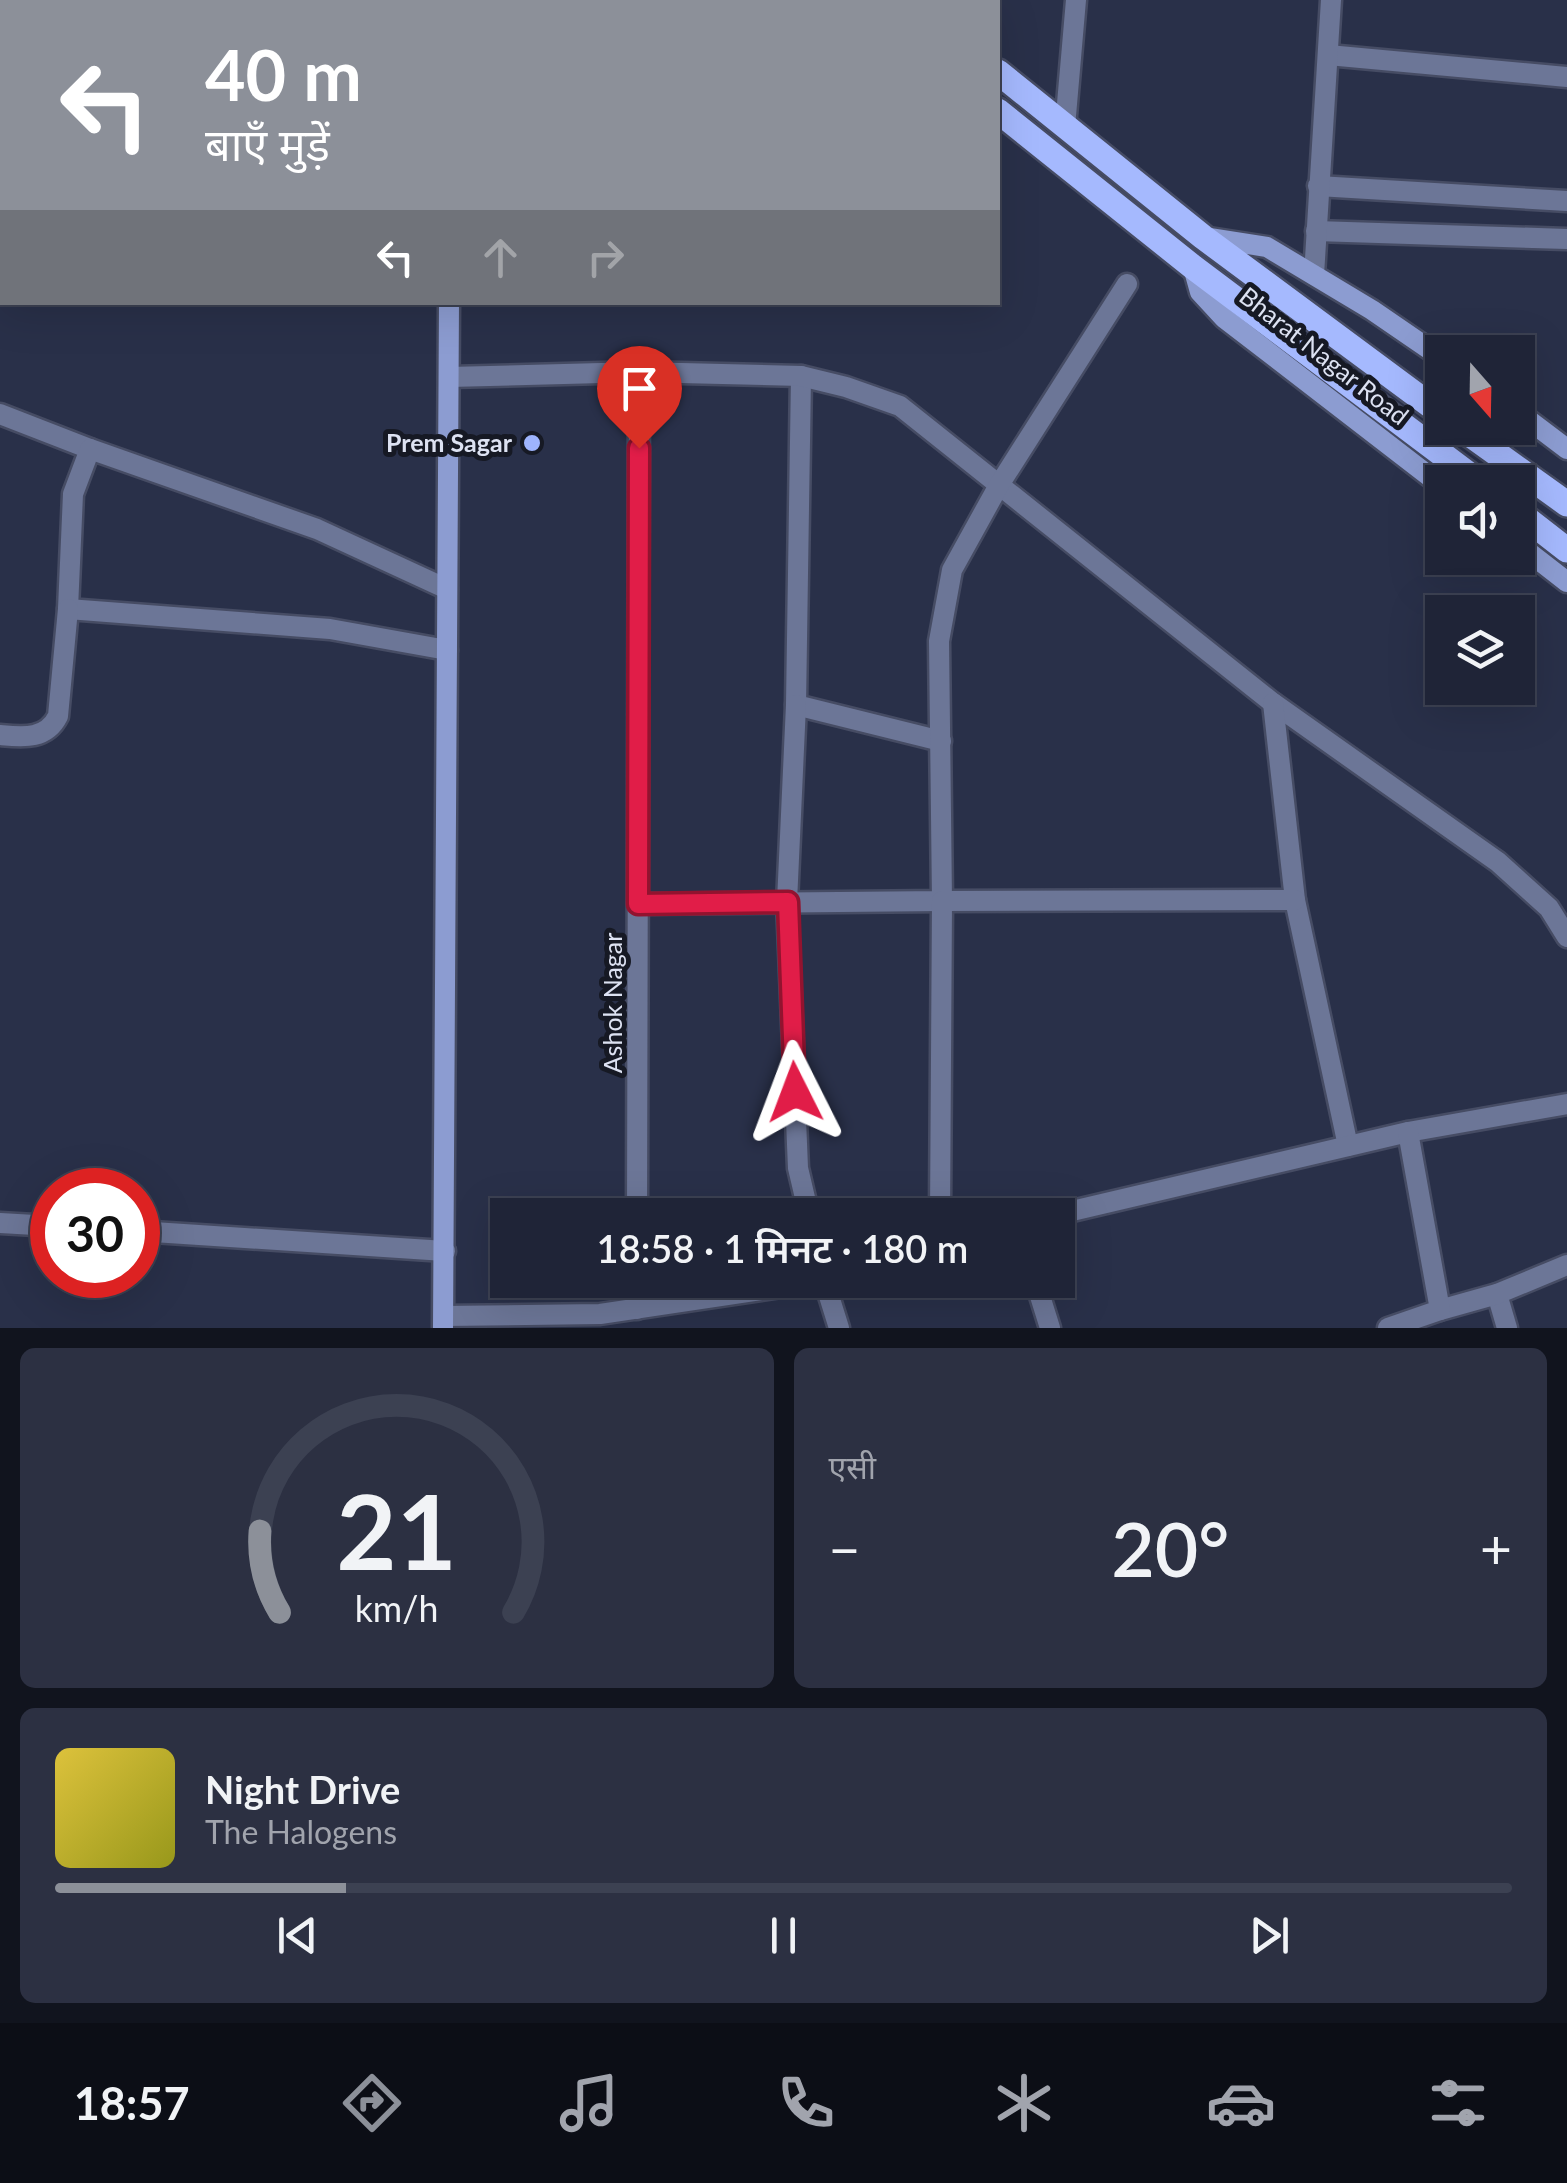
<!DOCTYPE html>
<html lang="hi">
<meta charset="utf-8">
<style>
:root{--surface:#1f2437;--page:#2c3042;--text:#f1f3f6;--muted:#a1a4ad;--line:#3c4152;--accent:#8c9099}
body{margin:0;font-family:Lato,"Noto Sans Devanagari",sans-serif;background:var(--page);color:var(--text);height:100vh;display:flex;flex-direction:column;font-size:38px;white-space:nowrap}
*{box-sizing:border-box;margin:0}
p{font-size:32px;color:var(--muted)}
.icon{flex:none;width:55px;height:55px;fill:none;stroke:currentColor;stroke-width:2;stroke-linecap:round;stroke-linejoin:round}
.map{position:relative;height:1328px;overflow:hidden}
.panel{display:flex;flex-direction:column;gap:20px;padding:20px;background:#11141e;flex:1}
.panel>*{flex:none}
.top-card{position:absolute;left:0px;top:0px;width:1000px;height:305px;box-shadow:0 10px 40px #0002,0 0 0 2px var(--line);background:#8c9099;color:#fff;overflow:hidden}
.needle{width:65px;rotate:160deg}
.buttons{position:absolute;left:1425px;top:335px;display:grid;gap:20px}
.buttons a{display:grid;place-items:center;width:110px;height:110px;border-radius:0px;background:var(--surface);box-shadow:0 10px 40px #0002,0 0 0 2px var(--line);font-size:50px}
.speed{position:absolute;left:30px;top:1168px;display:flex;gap:20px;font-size:50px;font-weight:700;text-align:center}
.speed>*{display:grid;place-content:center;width:130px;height:130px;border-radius:50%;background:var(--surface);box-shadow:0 10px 40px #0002,0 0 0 2px var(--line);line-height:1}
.speed .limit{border:15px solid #d22;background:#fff;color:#111}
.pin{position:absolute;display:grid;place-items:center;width:85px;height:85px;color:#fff;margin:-102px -42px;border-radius:50% 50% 50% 0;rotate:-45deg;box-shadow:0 0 10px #0007}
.pin .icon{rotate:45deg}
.me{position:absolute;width:110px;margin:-55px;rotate:357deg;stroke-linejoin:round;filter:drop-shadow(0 0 8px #0008)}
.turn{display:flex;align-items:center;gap:35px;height:210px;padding:0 40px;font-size:45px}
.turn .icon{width:130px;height:130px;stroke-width:2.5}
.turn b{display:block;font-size:70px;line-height:85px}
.lanes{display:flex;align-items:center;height:95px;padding:0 40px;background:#0003;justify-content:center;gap:50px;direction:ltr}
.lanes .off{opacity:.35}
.big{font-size:75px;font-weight:600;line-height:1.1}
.panel .tile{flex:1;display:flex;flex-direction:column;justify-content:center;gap:15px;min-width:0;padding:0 35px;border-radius:15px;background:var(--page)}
.panel .dial{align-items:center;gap:0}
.dial svg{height:260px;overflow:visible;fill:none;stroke:var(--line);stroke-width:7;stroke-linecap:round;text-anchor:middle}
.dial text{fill:var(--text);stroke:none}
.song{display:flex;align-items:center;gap:30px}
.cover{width:120px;height:120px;border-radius:15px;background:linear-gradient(135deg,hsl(50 70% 55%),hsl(60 70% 35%))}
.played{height:10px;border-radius:5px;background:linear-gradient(90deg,var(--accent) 20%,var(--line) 20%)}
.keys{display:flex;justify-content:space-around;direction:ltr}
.heat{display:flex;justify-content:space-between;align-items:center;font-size:55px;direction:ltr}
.panel .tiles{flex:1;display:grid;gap:20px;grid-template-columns:1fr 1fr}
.tile:last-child{grid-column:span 2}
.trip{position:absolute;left:490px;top:1198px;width:585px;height:100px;border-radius:0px;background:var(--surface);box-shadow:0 10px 40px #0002,0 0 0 2px var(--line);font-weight:600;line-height:100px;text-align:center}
.tabs{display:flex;height:160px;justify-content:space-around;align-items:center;background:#0c0e16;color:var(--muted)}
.tabs .icon{width:70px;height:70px}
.tabs .current{color:var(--accent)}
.tabs b{font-size:45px;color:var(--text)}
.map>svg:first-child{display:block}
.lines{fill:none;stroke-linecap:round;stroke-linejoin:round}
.street-casing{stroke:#464c64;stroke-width:25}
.secondary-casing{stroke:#464c64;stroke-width:25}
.primary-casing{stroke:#464c64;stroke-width:30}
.street{stroke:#6c7697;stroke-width:20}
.secondary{stroke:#8c9cd1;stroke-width:20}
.primary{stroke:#a5b9fe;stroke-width:25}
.route-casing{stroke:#92132f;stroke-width:25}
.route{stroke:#e11d48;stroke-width:18}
.poi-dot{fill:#9eb4fd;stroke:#161924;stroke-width:4}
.labels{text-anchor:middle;stroke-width:10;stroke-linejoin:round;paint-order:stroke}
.street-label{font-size:25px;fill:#dde2f2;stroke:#161924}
.poi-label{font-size:25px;font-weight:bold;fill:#dde2f2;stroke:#161924;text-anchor:end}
</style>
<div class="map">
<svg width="1567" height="1328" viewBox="0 0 1567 1328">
<rect width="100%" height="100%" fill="#293049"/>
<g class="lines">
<defs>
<g id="street">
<path d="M64 2 104 0"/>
<path d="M0 6H2"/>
<path d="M1328 55 1567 77"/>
<path d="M1065 127 1076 0"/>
<path d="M1318 186 1567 201"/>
<path d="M1316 231 1567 239"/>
<path d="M1314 275 1331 0"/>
<path d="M0 289H2"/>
<path d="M801 376 796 705 941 741"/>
<path d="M449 377 639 372 801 376 846 387 900 406 1273 703 1498 862 1549 908 1567 937"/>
<path d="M0 414 90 449"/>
<path d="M447 650 330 629 68 609 73 494 90 449 317 529 447 589"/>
<path d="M1273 703 1295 900 1348 1146"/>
<path d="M796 705 787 902 798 1168 809 1215"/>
<path d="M0 735C23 737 46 740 58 716L68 609"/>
<path d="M638 904 942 901 939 641 952 570 999 485 1127 284"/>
<path d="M637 1215 639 372"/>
<path d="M940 1215 942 901 1295 900"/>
<path d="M1055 1215 1408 1132 1567 1104"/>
<path d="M0 1223 52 1226"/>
<path d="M138 1231 445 1251"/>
<path d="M824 1280 839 1328"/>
<path d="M1035 1280 1050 1328"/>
<path d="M1497 1294 1507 1328"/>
<path d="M637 1309V1280"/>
<path d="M1440 1310 1497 1294 1567 1265"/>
<path d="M444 1316 600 1314 828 1280"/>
<path d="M1388 1328 1440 1310 1408 1132"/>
</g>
<g id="secondary">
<path d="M449 0V2"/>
<path d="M1203 237 1267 247 1372 310 1442 358"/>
<path d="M1193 267 1200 292 1224 318 1442 486"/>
<path d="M1518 412 1567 449"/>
<path d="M1518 544 1567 582"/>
<path d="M443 1328 449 302"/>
</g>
<g id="primary">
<path d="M857 0 861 2"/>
<path d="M909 0 912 2"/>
<path d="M998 72 1203 237 1442 414"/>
<path d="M998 111 1193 267 1479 482"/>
<path d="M1461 428 1567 504"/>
<path d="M1518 512 1567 550"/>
</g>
</defs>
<use href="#street" class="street-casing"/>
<use href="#secondary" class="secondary-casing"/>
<use href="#primary" class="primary-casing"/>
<use href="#street" class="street"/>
<use href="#secondary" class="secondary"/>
<use href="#primary" class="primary"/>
</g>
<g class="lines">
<defs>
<path id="route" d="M639 448 638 904 788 902 795 1092"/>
</defs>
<use href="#route" class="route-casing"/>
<use href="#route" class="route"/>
</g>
<circle class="poi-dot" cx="532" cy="443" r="10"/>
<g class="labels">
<g class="street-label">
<text transform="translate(1324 356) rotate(38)" y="9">Bharat Nagar Road</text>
<text transform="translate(613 1003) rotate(-90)" y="9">Ashok Nagar</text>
</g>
<g class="poi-label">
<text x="512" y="452">Prem Sagar</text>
</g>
</g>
</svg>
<div class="buttons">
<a><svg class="needle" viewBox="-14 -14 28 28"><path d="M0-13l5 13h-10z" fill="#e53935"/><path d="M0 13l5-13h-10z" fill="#a1a4ad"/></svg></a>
<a><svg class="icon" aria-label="sound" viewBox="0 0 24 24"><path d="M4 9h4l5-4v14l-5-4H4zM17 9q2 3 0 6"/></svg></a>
<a><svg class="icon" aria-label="layers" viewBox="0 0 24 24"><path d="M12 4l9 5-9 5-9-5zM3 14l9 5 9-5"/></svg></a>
</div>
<div class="speed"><div class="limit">30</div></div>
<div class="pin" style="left:639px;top:448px;background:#d93025"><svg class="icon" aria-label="arrive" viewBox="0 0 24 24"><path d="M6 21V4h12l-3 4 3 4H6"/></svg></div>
<svg class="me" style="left:795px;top:1092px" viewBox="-20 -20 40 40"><path d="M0-17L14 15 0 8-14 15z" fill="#e11d48" stroke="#fff" stroke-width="4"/></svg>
<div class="trip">18:58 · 1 मिनट · 180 m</div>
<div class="top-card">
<div class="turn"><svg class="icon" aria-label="left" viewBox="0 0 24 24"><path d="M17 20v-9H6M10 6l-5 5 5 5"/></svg><div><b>40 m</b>बाएँ मुड़ें</div></div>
<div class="lanes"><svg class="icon" aria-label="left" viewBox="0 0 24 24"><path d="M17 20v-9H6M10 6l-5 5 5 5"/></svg><svg class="icon off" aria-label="ahead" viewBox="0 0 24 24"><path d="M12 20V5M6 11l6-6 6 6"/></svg><svg class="icon off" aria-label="right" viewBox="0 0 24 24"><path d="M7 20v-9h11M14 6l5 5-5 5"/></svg></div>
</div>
</div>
<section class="panel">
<div class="tiles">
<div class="tile dial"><svg viewBox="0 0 100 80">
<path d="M14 69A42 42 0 1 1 86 69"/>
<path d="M14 69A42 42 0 0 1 8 44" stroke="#8c9099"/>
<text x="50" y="56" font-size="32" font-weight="700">21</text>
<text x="50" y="72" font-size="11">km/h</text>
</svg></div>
<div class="tile"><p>एसी</p>
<div class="heat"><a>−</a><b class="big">20°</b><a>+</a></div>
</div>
<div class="tile">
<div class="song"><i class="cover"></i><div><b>Night Drive</b><p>The Halogens</p></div></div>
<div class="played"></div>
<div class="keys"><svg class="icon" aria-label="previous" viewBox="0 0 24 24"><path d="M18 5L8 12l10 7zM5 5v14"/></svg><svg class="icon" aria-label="pause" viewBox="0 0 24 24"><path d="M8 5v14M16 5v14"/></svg><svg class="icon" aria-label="next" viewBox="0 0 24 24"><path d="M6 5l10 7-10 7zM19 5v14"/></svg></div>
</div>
</div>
</section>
<nav class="tabs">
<b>18:57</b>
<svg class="icon current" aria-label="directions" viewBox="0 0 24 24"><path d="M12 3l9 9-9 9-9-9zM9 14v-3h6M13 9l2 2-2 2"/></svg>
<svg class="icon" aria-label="music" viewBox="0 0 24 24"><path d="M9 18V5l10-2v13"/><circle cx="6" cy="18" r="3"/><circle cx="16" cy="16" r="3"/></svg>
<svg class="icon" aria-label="phone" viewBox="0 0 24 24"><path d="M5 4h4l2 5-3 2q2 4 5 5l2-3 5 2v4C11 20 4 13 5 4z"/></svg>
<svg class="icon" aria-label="climate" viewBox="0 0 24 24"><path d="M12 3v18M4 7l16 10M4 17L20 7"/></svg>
<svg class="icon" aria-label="car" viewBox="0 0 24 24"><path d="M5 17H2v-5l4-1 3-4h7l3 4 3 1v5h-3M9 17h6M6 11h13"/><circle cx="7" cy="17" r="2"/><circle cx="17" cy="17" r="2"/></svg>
<svg class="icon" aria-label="filters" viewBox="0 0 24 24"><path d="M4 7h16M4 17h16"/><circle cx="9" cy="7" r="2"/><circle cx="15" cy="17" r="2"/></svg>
</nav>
